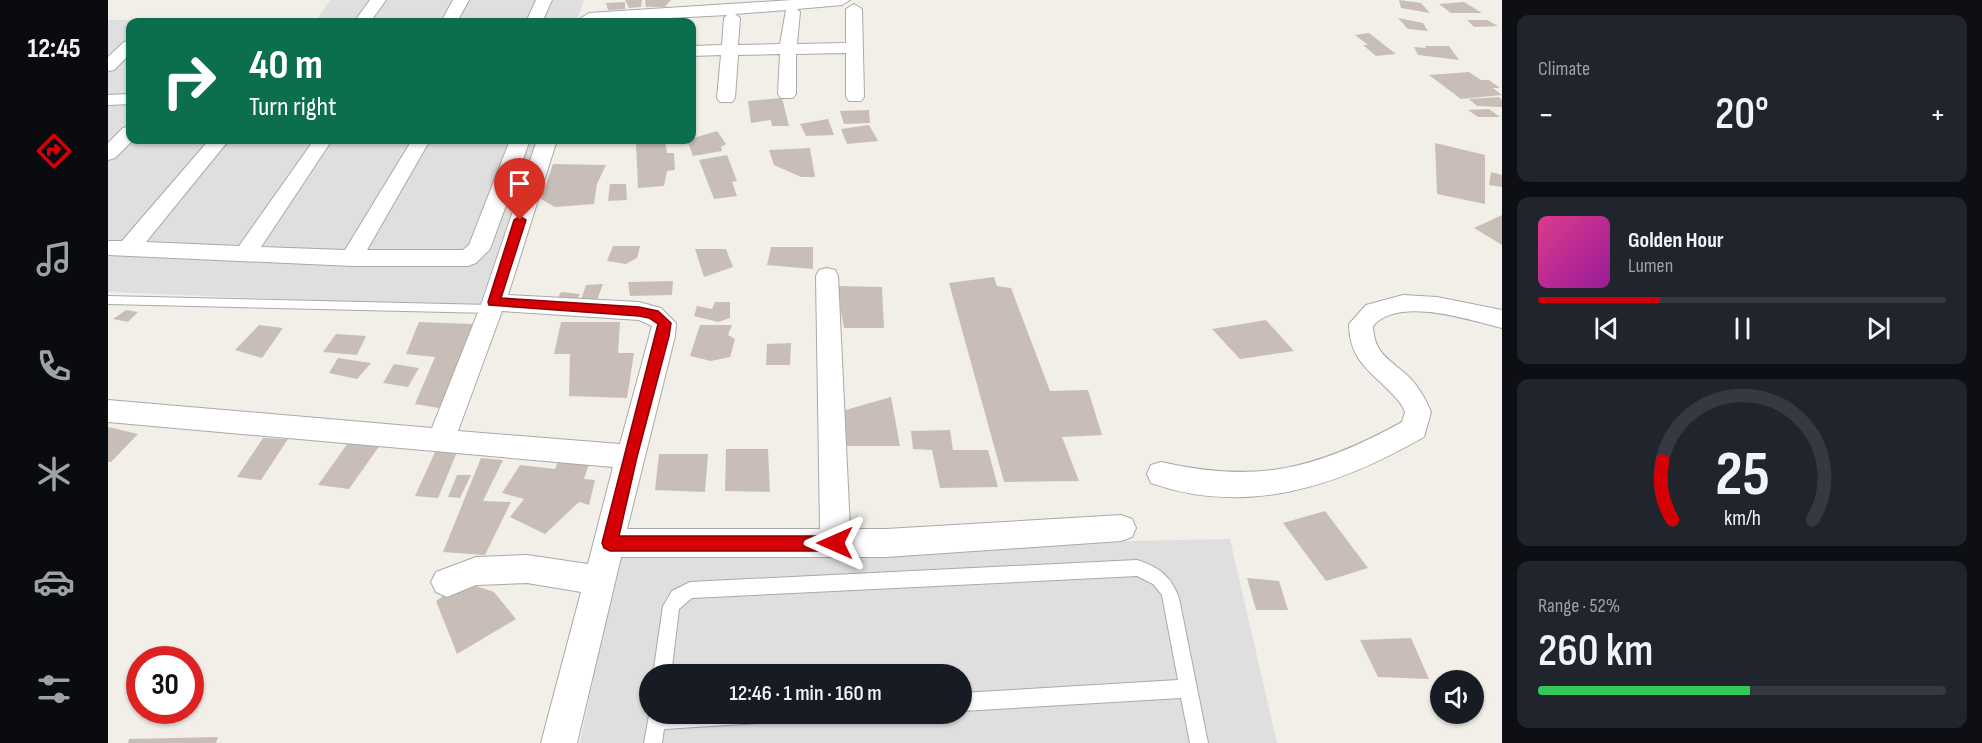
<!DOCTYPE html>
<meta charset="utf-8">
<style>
:root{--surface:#171b24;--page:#20242c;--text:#f1f3f6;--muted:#9ea1a6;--line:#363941;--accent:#d40006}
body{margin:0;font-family:"Sofia Sans Condensed",sans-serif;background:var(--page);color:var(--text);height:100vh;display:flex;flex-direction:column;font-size:22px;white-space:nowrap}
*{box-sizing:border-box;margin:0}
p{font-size:20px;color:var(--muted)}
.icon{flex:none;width:33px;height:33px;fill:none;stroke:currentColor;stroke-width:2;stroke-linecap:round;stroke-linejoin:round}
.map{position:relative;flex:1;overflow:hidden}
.panel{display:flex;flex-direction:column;gap:15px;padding:15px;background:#0d0f14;width:480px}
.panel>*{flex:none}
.guide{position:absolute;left:18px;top:18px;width:570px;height:126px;border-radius:12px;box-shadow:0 2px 4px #0004;background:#0b6e4f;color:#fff;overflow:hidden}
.fabs{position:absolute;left:1322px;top:670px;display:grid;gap:12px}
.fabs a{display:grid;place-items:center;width:54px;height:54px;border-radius:50%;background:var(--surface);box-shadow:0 2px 4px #0004;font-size:30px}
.speed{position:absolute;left:18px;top:646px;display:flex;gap:12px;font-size:30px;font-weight:700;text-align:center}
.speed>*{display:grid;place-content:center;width:78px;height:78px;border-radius:50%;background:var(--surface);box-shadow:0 2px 4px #0004;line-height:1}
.speed .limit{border:9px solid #d22;background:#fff;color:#111}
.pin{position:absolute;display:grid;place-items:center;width:51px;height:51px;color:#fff;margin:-62px -26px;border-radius:50% 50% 50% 0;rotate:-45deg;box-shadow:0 0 6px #0007}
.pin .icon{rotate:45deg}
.me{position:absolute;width:66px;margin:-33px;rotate:270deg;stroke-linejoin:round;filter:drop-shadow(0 0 4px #0008)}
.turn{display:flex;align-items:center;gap:21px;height:126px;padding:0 24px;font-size:27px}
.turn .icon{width:78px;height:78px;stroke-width:2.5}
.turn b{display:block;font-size:42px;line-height:51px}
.big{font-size:45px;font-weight:600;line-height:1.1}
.panel .widget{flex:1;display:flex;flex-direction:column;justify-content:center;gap:9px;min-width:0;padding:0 21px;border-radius:12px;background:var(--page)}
.panel .dial{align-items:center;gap:0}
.dial svg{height:156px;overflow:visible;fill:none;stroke:var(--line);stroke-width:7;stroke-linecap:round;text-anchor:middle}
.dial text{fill:var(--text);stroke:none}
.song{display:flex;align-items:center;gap:18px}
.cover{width:72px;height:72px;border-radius:9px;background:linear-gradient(135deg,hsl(330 70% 55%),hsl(300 70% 35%))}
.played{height:6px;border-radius:3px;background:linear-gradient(90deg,var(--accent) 30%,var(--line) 30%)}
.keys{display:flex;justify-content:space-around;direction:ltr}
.heat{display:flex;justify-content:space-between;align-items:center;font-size:33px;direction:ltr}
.charge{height:9px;border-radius:4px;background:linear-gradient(90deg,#34c759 52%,var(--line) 0)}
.trip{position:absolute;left:531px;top:664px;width:333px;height:60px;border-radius:30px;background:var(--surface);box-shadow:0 2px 4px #0004;font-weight:600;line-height:60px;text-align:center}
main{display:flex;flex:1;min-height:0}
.tabs{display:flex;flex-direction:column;width:108px;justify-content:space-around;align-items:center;background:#090b0e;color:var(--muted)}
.tabs .icon{width:42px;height:42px}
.tabs .active{color:var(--accent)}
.tabs b{font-size:27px;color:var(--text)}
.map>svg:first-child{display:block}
.residential{fill:#e0dfdf;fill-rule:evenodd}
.building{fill:#c8beb7}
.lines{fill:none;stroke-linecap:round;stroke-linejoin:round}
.service-casing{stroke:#a9a9a9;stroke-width:2}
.minor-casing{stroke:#a9a9a9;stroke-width:2}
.service{fill:#fff;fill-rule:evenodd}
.minor{fill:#fff;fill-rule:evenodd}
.route{fill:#d40006;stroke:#8a0004;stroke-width:1.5}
</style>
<main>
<nav class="tabs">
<b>12:45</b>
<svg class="icon active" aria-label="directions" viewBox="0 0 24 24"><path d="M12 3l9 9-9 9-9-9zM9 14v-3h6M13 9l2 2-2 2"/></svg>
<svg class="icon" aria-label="music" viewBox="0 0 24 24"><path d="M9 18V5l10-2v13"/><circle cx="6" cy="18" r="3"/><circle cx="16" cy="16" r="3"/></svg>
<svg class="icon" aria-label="phone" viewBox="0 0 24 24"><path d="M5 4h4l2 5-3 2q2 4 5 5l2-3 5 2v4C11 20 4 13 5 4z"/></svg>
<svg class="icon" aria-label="climate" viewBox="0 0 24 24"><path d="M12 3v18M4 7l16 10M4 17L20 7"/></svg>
<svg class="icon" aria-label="car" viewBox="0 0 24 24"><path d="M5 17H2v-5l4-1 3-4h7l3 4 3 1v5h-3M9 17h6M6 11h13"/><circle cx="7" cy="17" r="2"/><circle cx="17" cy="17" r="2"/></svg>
<svg class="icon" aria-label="filters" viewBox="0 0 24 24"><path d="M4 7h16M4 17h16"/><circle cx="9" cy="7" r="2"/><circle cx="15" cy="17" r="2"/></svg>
</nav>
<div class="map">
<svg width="1394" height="743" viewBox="0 0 1394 743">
<rect width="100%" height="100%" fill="#f2efe8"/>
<g class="residential">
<path d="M222 0H476L468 22H22V140H428L371 307 0 292V20L210 18Z"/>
<path d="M1122 539 1169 743H472L511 551ZM542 675H854V714H542Z"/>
</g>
<g class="building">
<path d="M517 0H534L533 7 521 8Z"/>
<path d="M537 0H563L557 7H538Z"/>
<path d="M1291 0 1313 3 1322 13 1293 8Z"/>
<path d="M517 2V9L500 10 498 3Z"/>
<path d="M1356 2 1374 13H1343L1331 4Z"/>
<path d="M1290 18 1315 23 1320 31 1300 29Z"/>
<path d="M1359 20H1379L1390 26 1366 27Z"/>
<path d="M1261 33 1275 44 1288 54 1268 56 1255 45H1260L1247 35Z"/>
<path d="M1317 46H1341L1351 60 1310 55 1306 47 1318 48Z"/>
<path d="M1361 72 1373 80H1381L1392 88H1385L1394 95 1353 99 1321 75Z"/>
<path d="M1391 97 1394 100V107L1369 106 1361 99Z"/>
<path d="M674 98 681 126H664L663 120 643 123 640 101Z"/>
<path d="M1381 109 1392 117H1370L1360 110Z"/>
<path d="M761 110 762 123 736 124 732 111Z"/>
<path d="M720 119 726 135 698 136 692 124Z"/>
<path d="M761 125 770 141 739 144 733 129Z"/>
<path d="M609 131 618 144 613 147 614 151 585 156 579 140Z"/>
<path d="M557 140 559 153H566L567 170 559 171 556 186 530 188 528 143Z"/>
<path d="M1327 143 1377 155V204L1329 194Z"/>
<path d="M702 148 707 177H693L666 165 661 150Z"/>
<path d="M619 155 629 181 624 182 629 196 606 199 591 160Z"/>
<path d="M445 164 498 165 489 184 486 204 447 207 433 199Z"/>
<path d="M1383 172 1394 175V187L1381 185Z"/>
<path d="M502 184H518L519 200 500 201Z"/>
<path d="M1394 215V245L1366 228Z"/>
<path d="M505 246H532L529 258 518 264 499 261Z"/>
<path d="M663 247H705V269L659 265Z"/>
<path d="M587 249H618L625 267 596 277Z"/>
<path d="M886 277 889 286 903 288 942 391 980 390 994 435 954 437 971 481 896 482 841 283Z"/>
<path d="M565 281 564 295 522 296 520 282Z"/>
<path d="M495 284 486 308 471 306 478 285Z"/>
<path d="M728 286 774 287 776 328H736Z"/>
<path d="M453 292 472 294 465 307 446 305Z"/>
<path d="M607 302H622V318L610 322 586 316 589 306 604 309Z"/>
<path d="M18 310 30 312 20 322 5 319Z"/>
<path d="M1158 320 1186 351 1132 359 1104 329Z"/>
<path d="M311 322 365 324 353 360 331 408 307 404 327 357 298 354Z"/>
<path d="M453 322H512L510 353H526L519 398 461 396 462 354H446Z"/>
<path d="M151 325 175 328 154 358 127 350Z"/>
<path d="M592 325H624L620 335 627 339 622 357 603 361 582 356Z"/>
<path d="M228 334 258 336 249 355 215 352Z"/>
<path d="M683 343 682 365H658L659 344Z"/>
<path d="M230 358 263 363 249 379 221 373Z"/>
<path d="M286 364 311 368 300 387 275 383Z"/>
<path d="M783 397 792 446H737L734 411Z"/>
<path d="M0 427 30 434 3 462H0Z"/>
<path d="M842 430 845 450H880L890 487 832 488 824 450 805 449 803 431Z"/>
<path d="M155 438 180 439 153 480 129 477Z"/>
<path d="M240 443 272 445 241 489 210 485Z"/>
<path d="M618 449H660L662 492 617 491Z"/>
<path d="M328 450 349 452 330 498 307 496Z"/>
<path d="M551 454H600L597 492 547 490Z"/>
<path d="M452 457 482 461 476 479 487 480 481 505 471 502 437 534 402 517 416 499 394 493 412 465 447 469Z"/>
<path d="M373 458 395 460 375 501 403 502 377 555 335 552Z"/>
<path d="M349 475H363L352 498 340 497Z"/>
<path d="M1217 511 1260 568 1218 581 1175 523Z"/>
<path d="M1139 578 1171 581 1180 610H1148Z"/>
<path d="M356 582 386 592 408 619 349 654 328 601Z"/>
<path d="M1303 638 1321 679 1270 677 1252 640Z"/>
<path d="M110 737 108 743H20L21 739Z"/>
</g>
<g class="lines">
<defs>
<g id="service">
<path d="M0 296 382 305 388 309 382 313 0 304Z"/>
<path d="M1029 560C1051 567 1063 576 1071 598L1100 743H1082L1073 698 854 711V693L1070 680 1054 595 1045 584 1029 576 584 598 571 609 563 675H545L555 606 564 591 582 582Z"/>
<path d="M542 710V714H659L657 721 650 723 556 729 554 743H536Z"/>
</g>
<g id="minor">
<path d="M262 0H278L262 22H246Z"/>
<path d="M345 0H361L349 22H333Z"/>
<path d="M428 0H444L434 22H418Z"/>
<path d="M684 0H742L734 5 689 9 692 12 689 44 738 43V9L746 4 754 9 756 97 753 101H741L738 97V53L688 54V94L685 98H673L670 94 672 54 630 55 627 98 624 102H612L609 98 613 55 584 56V46L614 45 616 18 619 15 485 22 475 21 473 18 481 13ZM678 10 672 44 630 45 632 18 627 14Z"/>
<path d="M22 40V54L6 70 0 71V57L16 42Z"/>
<path d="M22 94V104L0 105V95Z"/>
<path d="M22 126V140H25L7 158 0 160V143L15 128Z"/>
<path d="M101 140H121L38 242 131 246 206 140H224L153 247 237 250 304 140H322L259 250H355L361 245 402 140H422L382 249 368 263 360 266H244L0 255V241H14Z"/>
<path d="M429 140H449L400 295 531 302 553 308 568 323 567 336 519 529H712L708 276 711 270 719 268 727 270 730 276 742 529H778L1013 515 1024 519 1028 528 1024 537 1013 541 778 557H513L469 743H433L473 592 419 583 368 585 339 597 328 592 323 582 328 572 368 557 419 555 480 564 505 467 0 422V400L324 428 374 302ZM394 311 531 320 544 326 512 444 350 431Z"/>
<path d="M1295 295 1329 297 1394 310V328C1361 320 1291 296 1265 326 1266 356 1284 360 1303 379 1312 389 1318 400 1323 412L1316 437C1230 486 1140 517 1043 483L1039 474 1043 465 1053 462C1149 484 1209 469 1294 422L1297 412 1293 404C1271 375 1241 366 1241 324L1258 305Z"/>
</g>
</defs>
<use href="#service" class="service-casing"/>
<use href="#minor" class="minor-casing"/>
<use href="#service" class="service"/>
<use href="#minor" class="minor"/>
</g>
<path class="route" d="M412 216 418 220 393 298 531 307 550 311 563 323 561 336 529 457 511 536H727L732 538 735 543 732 548 727 551H502L496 548 494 543 550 324 541 318 531 316 381 305 380 302 406 220Z"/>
</svg>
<div class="fabs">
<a><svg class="icon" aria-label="sound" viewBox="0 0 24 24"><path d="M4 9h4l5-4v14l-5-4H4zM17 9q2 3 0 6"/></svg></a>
</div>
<div class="speed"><div class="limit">30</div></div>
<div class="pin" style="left:412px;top:220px;background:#d93025"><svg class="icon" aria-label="arrive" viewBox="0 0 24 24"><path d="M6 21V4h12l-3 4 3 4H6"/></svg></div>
<svg class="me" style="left:727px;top:543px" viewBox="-20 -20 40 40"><path d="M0-17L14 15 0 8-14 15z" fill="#d40006" stroke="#fff" stroke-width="4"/></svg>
<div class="trip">12:46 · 1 min · 160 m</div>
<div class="guide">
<div class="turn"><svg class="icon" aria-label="right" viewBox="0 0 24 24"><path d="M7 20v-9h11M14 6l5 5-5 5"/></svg><div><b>40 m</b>Turn right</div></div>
</div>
</div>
<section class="panel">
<div class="widget"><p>Climate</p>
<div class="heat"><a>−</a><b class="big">20°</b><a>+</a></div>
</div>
<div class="widget">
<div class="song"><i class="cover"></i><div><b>Golden Hour</b><p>Lumen</p></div></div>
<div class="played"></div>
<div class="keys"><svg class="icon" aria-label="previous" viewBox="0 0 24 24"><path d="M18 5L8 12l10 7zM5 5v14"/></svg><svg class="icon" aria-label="pause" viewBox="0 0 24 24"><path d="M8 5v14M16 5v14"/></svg><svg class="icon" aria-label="next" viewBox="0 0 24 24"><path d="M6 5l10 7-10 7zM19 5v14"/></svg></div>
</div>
<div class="widget dial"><svg viewBox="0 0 100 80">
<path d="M14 69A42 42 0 1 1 86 69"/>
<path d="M14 69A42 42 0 0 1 9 39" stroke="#d40006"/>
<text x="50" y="56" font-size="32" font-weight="700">25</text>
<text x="50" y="72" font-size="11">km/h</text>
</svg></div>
<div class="widget"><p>Range · 52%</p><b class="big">260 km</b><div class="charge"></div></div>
</section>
</main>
